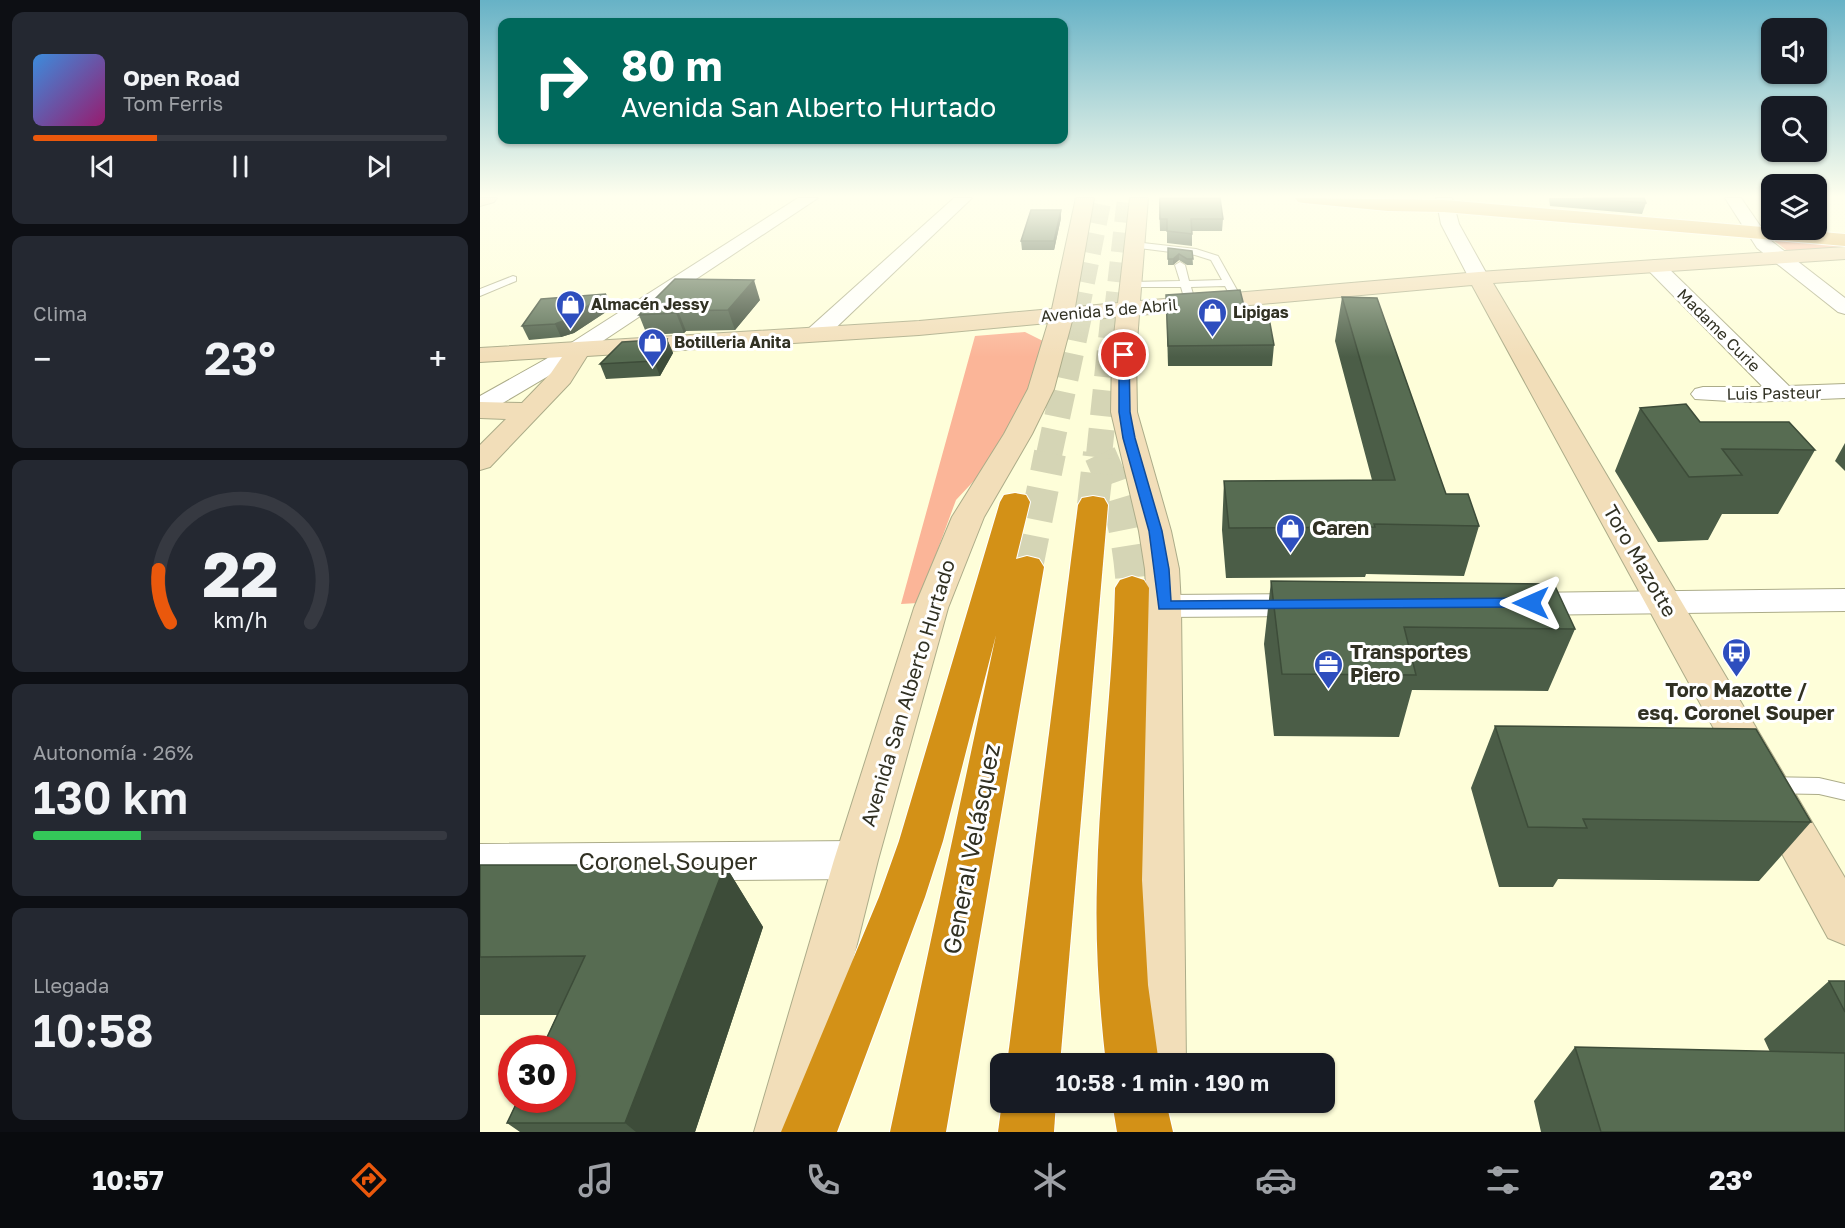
<!DOCTYPE html>
<html lang="es">
<meta charset="utf-8">
<style>
:root{--surface:#171b24;--page:#242831;--text:#f1f3f6;--muted:#9ea1a6;--line:#363941;--accent:#ea580c}
body{margin:0;font-family:"Golos Text",sans-serif;background:var(--page);color:var(--text);height:100vh;display:flex;flex-direction:column;font-size:22px;white-space:nowrap}
*{box-sizing:border-box;margin:0}
p{font-size:20px;color:var(--muted)}
.icon{flex:none;width:33px;height:33px;fill:none;stroke:currentColor;stroke-width:2;stroke-linecap:round;stroke-linejoin:round}
.map{position:relative;flex:1;overflow:hidden}
.details{display:flex;flex-direction:column;gap:12px;padding:12px;background:#0d0f14;width:480px}
.details>*{flex:none}
.top-card{position:absolute;left:18px;top:18px;width:570px;height:126px;border-radius:12px;box-shadow:0 2px 4px #0004;background:#00695c;color:#fff;overflow:hidden}
.tools{position:absolute;left:1281px;top:18px;display:grid;gap:12px}
.tools a{display:grid;place-items:center;width:66px;height:66px;border-radius:12px;background:var(--surface);box-shadow:0 2px 4px #0004;font-size:30px}
.speed{position:absolute;left:18px;top:1035px;display:flex;gap:12px;font-size:30px;font-weight:700;text-align:center}
.speed>*{display:grid;place-content:center;width:78px;height:78px;border-radius:50%;background:var(--surface);box-shadow:0 2px 4px #0004;line-height:1}
.speed .limit{border:9px solid #d22;background:#fff;color:#111}
.pin{position:absolute;display:grid;place-items:center;width:51px;height:51px;color:#fff;margin:-26px;border:3px solid #fff;border-radius:50%;box-shadow:0 2px 6px #0007}
.me{position:absolute;width:66px;margin:-33px;rotate:270deg;stroke-linejoin:round;filter:drop-shadow(0 0 4px #0008)}
.turn{display:flex;align-items:center;gap:21px;height:126px;padding:0 24px;font-size:27px}
.turn .icon{width:78px;height:78px;stroke-width:2.5}
.turn b{display:block;font-size:42px;line-height:51px}
.big{font-size:45px;font-weight:600;line-height:1.1}
.details .tile{flex:1;display:flex;flex-direction:column;justify-content:center;gap:9px;min-width:0;padding:0 21px;border-radius:12px;background:var(--page)}
.details .dial{align-items:center;gap:0}
.dial svg{height:156px;overflow:visible;fill:none;stroke:var(--line);stroke-width:7;stroke-linecap:round;text-anchor:middle}
.dial text{fill:var(--text);stroke:none}
.song{display:flex;align-items:center;gap:18px}
.cover{width:72px;height:72px;border-radius:9px;background:linear-gradient(135deg,hsl(210 70% 55%),hsl(320 70% 35%))}
.played{height:6px;border-radius:3px;background:linear-gradient(90deg,var(--accent) 30%,var(--line) 30%)}
.keys{display:flex;justify-content:space-around;direction:ltr}
.heat{display:flex;justify-content:space-between;align-items:center;font-size:33px;direction:ltr}
.charge{height:9px;border-radius:4px;background:linear-gradient(90deg,#34c759 26%,var(--line) 0)}
.trip{position:absolute;left:510px;top:1053px;width:345px;height:60px;border-radius:12px;background:var(--surface);box-shadow:0 2px 4px #0004;font-weight:600;line-height:60px;text-align:center}
.menu{display:flex;height:96px;justify-content:space-around;align-items:center;background:#090b0e;color:var(--muted)}
.menu .icon{width:42px;height:42px}
.menu .on{color:var(--accent)}
.menu b{font-size:27px;color:var(--text)}
main{display:flex;flex:1;min-height:0}
.map>svg:first-child{display:block}
.green{fill:#fbb598}
.lines{fill:none;stroke-linecap:round;stroke-linejoin:round}
.highway-tunnel-far2{stroke:#d5d5b5;stroke-width:20;stroke-dasharray:20 10;stroke-linecap:butt}
.highway-tunnel-far1{stroke:#d5d5b5;stroke-width:26;stroke-dasharray:26 13;stroke-linecap:butt}
.highway-tunnel{stroke:#d5d5b5;stroke-width:32;stroke-dasharray:32 16;stroke-linecap:butt}
.lane-casing{stroke:#acac89;stroke-width:2}
.street-casing{stroke:#acac89;stroke-width:2}
.secondary-casing{stroke:#acac89;stroke-width:2}
.primary-casing{stroke:#fff;stroke-width:2}
.highway-casing{stroke:#fff;stroke-width:2}
.lane{fill:#fff;fill-rule:evenodd}
.street{fill:#fff;fill-rule:evenodd}
.secondary{fill:#f2deb9;fill-rule:evenodd}
.primary{fill:#e5bd74;fill-rule:evenodd}
.highway{fill:#d39117;fill-rule:evenodd}
.wall{fill:#4b5d47}
.shaded-wall{fill:#3d4c39}
.building{fill:#576c52;stroke:#3d4c39;stroke-width:1.5}
.route{fill:#1a73e8;stroke:#114b97;stroke-width:1.5}
.labels{text-anchor:middle;stroke-width:6;stroke-linejoin:round;paint-order:stroke}
.far-poi-label{font-size:16px;font-weight:bold;fill:#313123;stroke:#fff;text-anchor:start}
.far-street-label{font-size:16px;fill:#313123;stroke:#fff}
.poi-label{font-size:20px;font-weight:bold;fill:#313123;stroke:#fff;text-anchor:start}
.street-label{font-size:20px;fill:#313123;stroke:#fff}
.near-street-label{font-size:24px;fill:#313123;stroke:#fff}
</style>
<main>
<section class="details">
<div class="tile">
<div class="song"><i class="cover"></i><div><b>Open Road</b><p>Tom Ferris</p></div></div>
<div class="played"></div>
<div class="keys"><svg class="icon" aria-label="previous" viewBox="0 0 24 24"><path d="M18 5L8 12l10 7zM5 5v14"/></svg><svg class="icon" aria-label="pause" viewBox="0 0 24 24"><path d="M8 5v14M16 5v14"/></svg><svg class="icon" aria-label="next" viewBox="0 0 24 24"><path d="M6 5l10 7-10 7zM19 5v14"/></svg></div>
</div>
<div class="tile"><p>Clima</p>
<div class="heat"><a>−</a><b class="big">23°</b><a>+</a></div>
</div>
<div class="tile dial"><svg viewBox="0 0 100 80">
<path d="M14 69A42 42 0 1 1 86 69"/>
<path d="M14 69A42 42 0 0 1 8 42" stroke="#ea580c"/>
<text x="50" y="56" font-size="32" font-weight="700">22</text>
<text x="50" y="72" font-size="11">km/h</text>
</svg></div>
<div class="tile"><p>Autonomía · 26%</p><b class="big">130 km</b><div class="charge"></div></div>
<div class="tile"><p>Llegada</p><b class="big">10:58</b></div>
</section>
<div class="map">
<svg width="1365" height="1132" viewBox="0 0 1365 1132">
<rect width="100%" height="100%" fill="#fefed9"/>
<g class="green">
<path d="M1293 240 1365 246V250L1310 253Z"/>
<path d="M545 332 565 342 560 370 505 469 476 500 438 603 421 604 495 336Z"/>
</g>
<g class="lines">
<g class="highway-tunnel-far2">
<path d="M599 312 622 198"/>
<path d="M634 312 647 198"/>
</g>
<g class="highway-tunnel-far1">
<path d="M569 455 600 311"/>
<path d="M619 455 634 311"/>
</g>
<g class="highway-tunnel">
<path d="M620 454C640 497 649 541 652 588"/>
<path d="M613 505 619 453"/>
<path d="M547 567 570 453"/>
</g>
<defs>
<g id="lane">
<path d="M654 242 716 249 738 256 762 299 753 301 745 286 711 287 713 294 708 297 703 294 701 287H647L645 285 650 282 700 281 695 265 700 262 705 265 709 281 742 280 731 260 715 255 651 247 649 245Z"/>
<path d="M33 276 36 277V281L0 296V289Z"/>
<path d="M1290 777 1339 778 1365 784V800L1339 794 1290 793 1283 791 1280 785 1283 779Z"/>
</g>
<g id="street">
<path d="M318 198H338L82 368 9 411 0 413V396L66 359Z"/>
<path d="M474 198H492L343 340 335 341 327 340 324 335 327 330Z"/>
<path d="M956 198H972L979 224 1009 278 1006 282H992L989 278 961 224Z"/>
<path d="M1245 198H1261L1290 240 1365 298V314L1358 312 1277 248Z"/>
<path d="M1175 260 1182 262 1309 386 1365 384V398L1267 402 1215 399 1211 394 1215 389 1223 387H1283L1168 270 1165 266 1168 262Z"/>
<path d="M1365 589V611L1044 615 1033 612 1028 604 1033 596 1044 593Z"/>
<path d="M828 594 839 597 844 605 839 613 828 616 684 617 673 614 668 606 673 598 684 595Z"/>
<path d="M376 841 390 847 396 860 390 873 376 879 0 882V844Z"/>
</g>
<g id="secondary">
<path d="M0 198H17L14 202 0 206Z"/>
<path d="M596 198H614L595 307 638 303 650 198H668L660 301 999 272 1365 247V259L1013 283 1365 878V945L1348 938 992 285 659 315 656 355 657 412 691 531 699 569 701 606 706 1064H653L667 606 665 569 659 531 631 412 632 355 636 317 592 321 574 389 552 434 504 517 468 608 398 860 330 1132H274L354 860 434 608 472 517 524 434 548 389 568 323 439 335 107 356 90 383 10 467 0 470V445L26 419 0 418V402L42 403 71 373 82 357 0 362V348L439 321 572 309Z"/>
</g>
<path id="primary" d="M815 198 964 200 1365 234V246L964 212 908 211 824 203 818 202Z"/>
<g id="highway">
<path d="M535 493 546 495 550 502 536 559 547 556 559 559 564 567 466 1132H410L516 635 463 841 445 897 357 1132H301L399 897 419 841 520 502 524 495Z"/>
<path d="M613 496 624 498 628 505 580 1064H527L598 505 602 498Z"/>
<path d="M652 576 664 580 669 588 662 880 668 985 679 1064H626C619 1003 615 942 617 881 619 783 633 686 635 588L640 580Z"/>
<path d="M522 1102H576L574 1132H518Z"/>
<path d="M632 1102H686L693 1132H637Z"/>
</g>
</defs>
<use href="#lane" class="lane-casing"/>
<use href="#street" class="street-casing"/>
<use href="#secondary" class="secondary-casing"/>
<use href="#primary" class="primary-casing"/>
<use href="#highway" class="highway-casing"/>
<use href="#lane" class="lane"/>
<use href="#street" class="street"/>
<use href="#secondary" class="secondary"/>
<use href="#primary" class="primary"/>
<use href="#highway" class="highway"/>
</g>
<g class="wall">
<path d="M679 198 743 219 742 231H712V246L687 243V231H680Z"/>
<path d="M1069 198H1164L1166 203 1162 214 1070 206Z"/>
<path d="M581 218 574 250H542L541 241Z"/>
<path d="M688 248 712 251 713 265H707L699 260 693 265H688Z"/>
<path d="M686 295 767 318 794 345 792 366H688Z"/>
<path d="M862 297 966 494 999 526 984 576 886 574 885 577 746 578 742 530 744 481 892 480 855 341Z"/>
<path d="M280 300 255 330 206 331 204 333 167 335 159 315Z"/>
<path d="M132 308 94 333 81 337 49 340 42 326Z"/>
<path d="M187 339 193 353 180 376 126 379 120 364Z"/>
<path d="M1160 408 1335 450 1298 514H1242L1228 540 1178 542 1135 471Z"/>
<path d="M1365 443V471L1355 461Z"/>
<path d="M791 581 1095 629 1068 691 932 690 919 737 794 736 784 644Z"/>
<path d="M1015 726 1331 822 1279 881 1078 879 1073 887H1019L991 788Z"/>
<path d="M0 865H245L283 927 215 1132H40L27 1123 77 1015H0Z"/>
<path d="M1349 981H1365V1132H1061L1054 1101 1095 1047 1290 1052 1284 1039Z"/>
</g>
<g class="shaded-wall">
<path d="M581 210V218L574 250V241Z"/>
<path d="M699 254V260L693 265V259Z"/>
<path d="M274 280 280 300 255 330 248 310Z"/>
<path d="M126 294 132 308 94 333 81 337 75 324Z"/>
<path d="M198 311 206 331 204 333 196 313Z"/>
<path d="M187 339 193 353 180 376 174 361Z"/>
<path d="M245 865 283 927 215 1132H156L145 1123Z"/>
</g>
<g class="building">
<path d="M680 198H740L743 219H711L712 234 687 231V219H680Z"/>
<path d="M1103 198H1164L1166 203Z"/>
<path d="M551 210H581L574 241H541Z"/>
<path d="M688 248 712 251 713 259H707L699 254 693 259H688Z"/>
<path d="M195 279 274 280 248 310 198 311 196 313 159 315Z"/>
<path d="M760 290 767 318H789L794 345 688 346 686 295Z"/>
<path d="M126 294 88 319 75 324 42 326 61 299Z"/>
<path d="M862 297 897 298 966 494H988L999 526 894 524 895 527 749 528 744 481 915 480Z"/>
<path d="M187 339 174 361 120 364 142 342Z"/>
<path d="M1206 404 1220 422H1309L1335 450 1242 449 1262 475 1209 477 1160 408Z"/>
<path d="M791 581 1074 584 1095 629 924 627 936 675 802 674Z"/>
<path d="M1015 726 1276 729 1331 822 1103 819 1107 828 1048 827Z"/>
<path d="M0 865H245L145 1123H27L38 1100H82V1048H62L105 956 0 957Z"/>
<path d="M1349 981H1365V1012Z"/>
<path d="M1095 1047 1365 1053V1132H1121Z"/>
</g>
<linearGradient id="sky" x2="0" y2="1"><stop stop-color="#67b2c6"/><stop offset="0.55" stop-color="#ffe"/><stop offset="1" stop-color="#ffe" stop-opacity="0"/></linearGradient>
<rect width="1365" height="357" fill="url(#sky)"/>
<path class="route" d="M644 352 649 355 650 412 655 438 682 531 689 569 691 601 1051 598 1056 600 1058 603 1056 607 679 609 669 531 643 438 639 412V355Z"/>
<defs>
<symbol id="shop-pin" viewBox="-11 -11 22 30"><path d="M0 17L-7.5 6A9.5 9.5 0 1 1 7.5 6Z" fill="#2e4ebe" stroke="#fff"/><path d="M-5-2.5h2.3a2.7 3.5 0 0 1 5.4 0H5L5.5 6h-11ZM-1.5-2.5h3a1.5 2.3 0 0 0-3 0Z" fill="#fff"/></symbol>
<symbol id="bus-pin" viewBox="-11 -11 22 30"><path d="M0 17L-7.5 6A9.5 9.5 0 1 1 7.5 6Z" fill="#2e4ebe" stroke="#fff"/><path d="M-5-6H5V4H4V6H2V4H-2V6H-4V4H-5ZM-3.5-4V0h7V-4ZM-3.5 1.2v1.5H-2V1.2ZM2 1.2v1.5H3.5V1.2Z" fill="#fff"/></symbol>
<symbol id="office-pin" viewBox="-11 -11 22 30"><path d="M0 17L-7.5 6A9.5 9.5 0 1 1 7.5 6Z" fill="#2e4ebe" stroke="#fff"/><path d="M-6-3h4V-5.5h4V-3h4V5H-6ZM-1-4.5V-3h2v-1.5ZM-6 0V1H6V0Z" fill="#fff"/></symbol>
</defs>
<g fill-rule="evenodd">
<use href="#shop-pin" x="74" y="288" width="33" height="45"/>
<use href="#shop-pin" x="716" y="296" width="33" height="45"/>
<use href="#shop-pin" x="156" y="326" width="33" height="45"/>
<use href="#shop-pin" x="794" y="512" width="33" height="45"/>
<use href="#bus-pin" x="1240" y="636" width="33" height="45"/>
<use href="#office-pin" x="832" y="648" width="33" height="45"/>
</g>
<g class="labels">
<g class="far-poi-label">
<text x="111" y="310">Almacén Jessy</text>
<text x="753" y="318">Lipigas</text>
<text x="194" y="348">Botilleria Anita</text>
</g>
<g class="far-street-label">
<text transform="translate(629 310) rotate(-5)" y="6">Avenida 5 de Abril</text>
<text transform="translate(1239 330) rotate(45)" y="6">Madame Curie</text>
<text transform="translate(1294 393) rotate(-1)" y="6">Luis Pasteur</text>
</g>
<g class="poi-label">
<text x="832" y="535">Caren</text>
<text x="870" y="659">Transportes<tspan x="870" dy="23">Piero</tspan></text>
<text x="1256" y="697" text-anchor="middle">Toro Mazotte /<tspan x="1256" dy="23">esq. Coronel Souper</tspan></text>
</g>
<g class="street-label">
<text transform="translate(1160 561) rotate(60)" y="7">Toro Mazotte</text>
<text transform="translate(428 693) rotate(-73)" y="7">Avenida San Alberto Hurtado</text>
</g>
<g class="near-street-label">
<text transform="translate(492 849) rotate(-79)" y="8">General Velásquez</text>
<text x="188" y="870">Coronel Souper</text>
</g>
</g>
</svg>
<div class="tools">
<a><svg class="icon" aria-label="sound" viewBox="0 0 24 24"><path d="M4 9h4l5-4v14l-5-4H4zM17 9q2 3 0 6"/></svg></a>
<a><svg class="icon" aria-label="search" viewBox="0 0 24 24"><circle cx="10" cy="10" r="6"/><path d="M15 15l6 6"/></svg></a>
<a><svg class="icon" aria-label="layers" viewBox="0 0 24 24"><path d="M12 4l9 5-9 5-9-5zM3 14l9 5 9-5"/></svg></a>
</div>
<div class="speed"><div class="limit">30</div></div>
<div class="pin" style="left:644px;top:355px;background:#d93025"><svg class="icon" aria-label="arrive" viewBox="0 0 24 24"><path d="M6 21V4h12l-3 4 3 4H6"/></svg></div>
<svg class="me" style="left:1051px;top:603px" viewBox="-20 -20 40 40"><path d="M0-17L14 15 0 8-14 15z" fill="#1a73e8" stroke="#fff" stroke-width="4"/></svg>
<div class="trip">10:58 · 1 min · 190 m</div>
<div class="top-card">
<div class="turn"><svg class="icon" aria-label="right" viewBox="0 0 24 24"><path d="M7 20v-9h11M14 6l5 5-5 5"/></svg><div><b>80 m</b>Avenida San Alberto Hurtado</div></div>
</div>
</div>
</main>
<nav class="menu">
<b>10:57</b>
<svg class="icon on" aria-label="directions" viewBox="0 0 24 24"><path d="M12 3l9 9-9 9-9-9zM9 14v-3h6M13 9l2 2-2 2"/></svg>
<svg class="icon" aria-label="music" viewBox="0 0 24 24"><path d="M9 18V5l10-2v13"/><circle cx="6" cy="18" r="3"/><circle cx="16" cy="16" r="3"/></svg>
<svg class="icon" aria-label="phone" viewBox="0 0 24 24"><path d="M5 4h4l2 5-3 2q2 4 5 5l2-3 5 2v4C11 20 4 13 5 4z"/></svg>
<svg class="icon" aria-label="climate" viewBox="0 0 24 24"><path d="M12 3v18M4 7l16 10M4 17L20 7"/></svg>
<svg class="icon" aria-label="car" viewBox="0 0 24 24"><path d="M5 17H2v-5l4-1 3-4h7l3 4 3 1v5h-3M9 17h6M6 11h13"/><circle cx="7" cy="17" r="2"/><circle cx="17" cy="17" r="2"/></svg>
<svg class="icon" aria-label="filters" viewBox="0 0 24 24"><path d="M4 7h16M4 17h16"/><circle cx="9" cy="7" r="2"/><circle cx="15" cy="17" r="2"/></svg>
<b>23°</b>
</nav>
